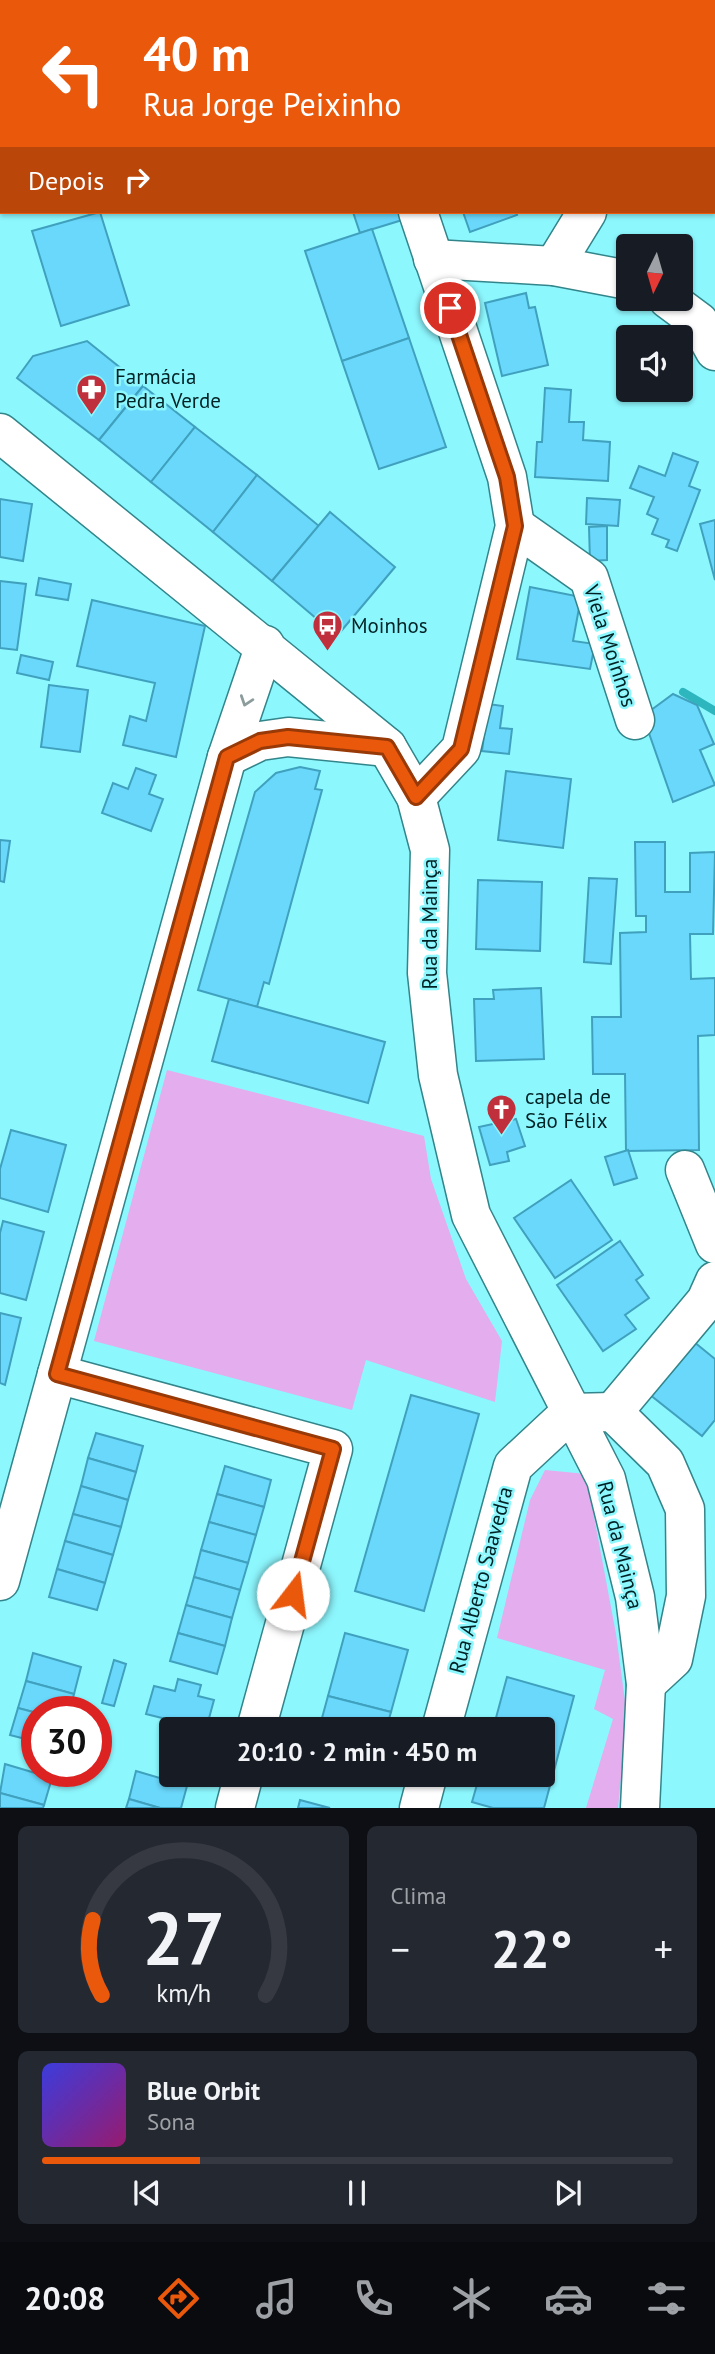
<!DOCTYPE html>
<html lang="pt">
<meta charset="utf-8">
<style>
:root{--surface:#171b24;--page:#242831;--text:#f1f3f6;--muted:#9ea1a6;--line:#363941;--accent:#ea580c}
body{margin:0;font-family:"PT Sans",sans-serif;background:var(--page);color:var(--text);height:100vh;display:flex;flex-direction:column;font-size:26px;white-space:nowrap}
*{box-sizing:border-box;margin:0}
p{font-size:23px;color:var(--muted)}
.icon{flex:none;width:38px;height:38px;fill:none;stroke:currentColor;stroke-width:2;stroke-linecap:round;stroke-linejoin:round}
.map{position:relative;height:1808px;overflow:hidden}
.drawer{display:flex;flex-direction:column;gap:18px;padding:18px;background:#0d0f14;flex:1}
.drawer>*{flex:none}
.guide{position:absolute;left:0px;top:0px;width:716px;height:214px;box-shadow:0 2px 5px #0004;background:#ea580c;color:#fff;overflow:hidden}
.needle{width:46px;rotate:185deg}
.buttons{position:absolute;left:616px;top:234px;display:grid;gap:14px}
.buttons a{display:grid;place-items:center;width:77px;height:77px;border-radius:7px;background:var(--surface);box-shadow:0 2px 5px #0004;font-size:35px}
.speed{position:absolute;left:21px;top:1696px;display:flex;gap:14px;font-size:35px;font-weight:700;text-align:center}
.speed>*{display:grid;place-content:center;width:91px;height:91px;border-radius:50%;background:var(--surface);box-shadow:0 2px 5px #0004;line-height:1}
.speed .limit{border:10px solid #d22;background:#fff;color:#111}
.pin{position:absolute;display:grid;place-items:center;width:60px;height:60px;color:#fff;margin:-30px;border:4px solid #fff;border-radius:50%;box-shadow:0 2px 7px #0007}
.me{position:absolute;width:77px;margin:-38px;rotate:15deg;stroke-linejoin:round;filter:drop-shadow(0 0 5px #0008)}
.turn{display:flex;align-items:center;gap:24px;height:147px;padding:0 28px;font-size:32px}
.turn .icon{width:91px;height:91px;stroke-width:2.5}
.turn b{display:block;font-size:49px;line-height:60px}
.then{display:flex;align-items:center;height:66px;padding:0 28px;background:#0003;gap:14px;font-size:26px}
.big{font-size:52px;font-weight:700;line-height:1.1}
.drawer .card{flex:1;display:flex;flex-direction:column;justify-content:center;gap:10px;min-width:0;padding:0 24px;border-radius:10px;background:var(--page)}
.drawer .dial{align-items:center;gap:0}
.dial svg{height:182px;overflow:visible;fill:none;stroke:var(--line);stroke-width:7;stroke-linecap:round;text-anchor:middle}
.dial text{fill:var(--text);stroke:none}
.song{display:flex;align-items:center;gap:21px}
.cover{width:84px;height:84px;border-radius:10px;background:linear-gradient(135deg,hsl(240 70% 55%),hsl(320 70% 35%))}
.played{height:7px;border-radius:4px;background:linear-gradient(90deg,var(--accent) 25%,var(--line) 25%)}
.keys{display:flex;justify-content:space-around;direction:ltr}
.heat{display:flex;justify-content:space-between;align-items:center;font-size:38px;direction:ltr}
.drawer .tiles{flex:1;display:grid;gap:18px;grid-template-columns:1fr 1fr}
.card:last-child{grid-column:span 2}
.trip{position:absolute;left:159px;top:1717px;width:396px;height:70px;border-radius:7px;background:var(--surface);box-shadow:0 2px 5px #0004;font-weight:700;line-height:70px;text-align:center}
.tab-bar{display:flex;height:112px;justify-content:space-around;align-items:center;background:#090b0e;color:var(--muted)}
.tab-bar .icon{width:49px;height:49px}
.tab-bar .selected{color:var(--accent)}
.tab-bar b{font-size:32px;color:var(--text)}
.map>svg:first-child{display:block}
.green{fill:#e3adee}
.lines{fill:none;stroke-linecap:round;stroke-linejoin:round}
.stream{stroke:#2eb6be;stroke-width:8}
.building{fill:#6ad8fb;stroke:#40a1be;stroke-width:2}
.minor-casing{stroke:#32858a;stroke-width:41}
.major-casing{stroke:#32858a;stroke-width:41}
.minor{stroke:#fff;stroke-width:38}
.major{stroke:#fff;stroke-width:38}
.oneway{stroke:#8c9c9c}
.route-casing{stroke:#983908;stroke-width:18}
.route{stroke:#ea580c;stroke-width:12}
.labels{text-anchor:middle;stroke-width:5;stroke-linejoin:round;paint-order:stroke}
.poi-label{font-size:21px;fill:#002224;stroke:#8df7fe;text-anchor:start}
.street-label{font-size:21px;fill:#002224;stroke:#8df7fe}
</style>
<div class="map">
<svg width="715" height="1808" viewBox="0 0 715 1808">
<rect width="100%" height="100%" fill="#8df7fe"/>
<g class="green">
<path d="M167 1070 424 1136 431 1179 466 1279 502 1341 495 1402 366 1360 352 1410 94 1341Z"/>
<path d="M545 1470 586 1474 616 1634 627 1716 618 1808H586L613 1719 594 1709 605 1670 497 1638 530 1500Z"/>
</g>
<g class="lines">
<path class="stream" d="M683 692 715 711"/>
</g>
<g class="building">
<path d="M100 212 129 305 61 326 32 231Z"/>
<path d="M353 212H410L412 217 360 233Z"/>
<path d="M463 212H516L517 215 470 232Z"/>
<path d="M372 229 409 338 342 361 305 251Z"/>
<path d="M526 293 529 308 535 307 548 365 502 376 485 303Z"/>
<path d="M409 338 446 447 379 469 342 361Z"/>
<path d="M87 341 143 386 99 440 17 378 33 356Z"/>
<path d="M143 386 195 427 151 482 99 440Z"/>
<path d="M545 388 571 390 569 422H584L583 440 610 442 608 481 535 477 537 442H542Z"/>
<path d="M195 427 257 475 213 532 151 482Z"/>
<path d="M673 453 698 462 689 486 700 490 677 551 666 547 669 540 652 534 658 519 647 514 654 497 630 488 639 466 665 476Z"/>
<path d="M257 475 319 526 272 581 213 532Z"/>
<path d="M587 498 620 500 618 526 586 524Z"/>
<path d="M0 499 32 504 23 561 0 557Z"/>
<path d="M330 512 395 567 337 636 272 581Z"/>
<path d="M715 520V580L700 524Z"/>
<path d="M607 526V560L590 561 589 527Z"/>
<path d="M39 578 71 584 68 600 36 595Z"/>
<path d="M0 581 26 584 17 650 0 648Z"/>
<path d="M530 587 581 597 573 641 595 644 590 669 517 659Z"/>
<path d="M92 600 205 626 176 757 123 745 130 716 146 721 155 683 77 666Z"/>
<path d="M21 655 53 662 49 680 17 673Z"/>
<path d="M49 685 88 690 80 752 41 747Z"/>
<path d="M673 694 697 705 714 744 700 750 715 785 673 802 643 716Z"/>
<path d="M488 704 503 706 500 728 512 729 509 754 482 751Z"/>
<path d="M300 767 320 771 315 789 322 790 269 984 264 982 257 1007 198 990 255 792 276 773Z"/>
<path d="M136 768 156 775 149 794 163 799 151 831 102 813 113 783 128 789Z"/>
<path d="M506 771 571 779 563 848 498 840Z"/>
<path d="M0 840 10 841 4 882 0 881Z"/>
<path d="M635 842H665V892H690V853L715 852 713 934H690L691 979 715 978V1035L698 1036 699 1150 626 1151 625 1074H593L592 1017H621L620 933 646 932V916H636Z"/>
<path d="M589 878 617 879 611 964 584 962Z"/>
<path d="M478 880 542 882 540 951 476 949Z"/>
<path d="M541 988 544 1059 476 1061 474 999H494L493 990Z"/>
<path d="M229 999 385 1042 368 1103 212 1061Z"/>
<path d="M516 1119 525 1146 507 1152 509 1161 490 1165 479 1127Z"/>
<path d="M11 1130 66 1145 48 1212 0 1198V1169Z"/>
<path d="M628 1150 637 1178 614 1185 605 1157Z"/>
<path d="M571 1180 612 1240 555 1278 514 1218Z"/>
<path d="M3 1221 44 1232 26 1300 0 1293V1233Z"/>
<path d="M620 1241 643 1275 636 1280 649 1298 625 1315 636 1329 603 1351 557 1285Z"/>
<path d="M0 1313 21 1318 5 1385 0 1383Z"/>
<path d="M688 1337 715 1359V1420L702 1436 649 1394Z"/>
<path d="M411 1395 479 1414 424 1611 355 1591Z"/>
<path d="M96 1433 143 1446 136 1472 88 1458Z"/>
<path d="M88 1458 136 1472 128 1500 81 1486Z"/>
<path d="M225 1466 271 1480 264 1507 217 1494Z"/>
<path d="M81 1486 128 1500 121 1527 73 1514Z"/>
<path d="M217 1494 264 1507 256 1535 209 1522Z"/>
<path d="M73 1514 121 1527 113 1555 65 1541Z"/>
<path d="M209 1522 256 1535 248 1563 201 1550Z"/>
<path d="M65 1541 113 1555 105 1583 57 1569Z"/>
<path d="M201 1550 248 1563 240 1590 194 1577Z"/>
<path d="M57 1569 105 1583 97 1610 49 1597Z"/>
<path d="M194 1577 240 1590 232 1618 186 1605Z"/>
<path d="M186 1605 232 1618 225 1646 178 1633Z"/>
<path d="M178 1633 225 1646 217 1674 170 1661Z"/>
<path d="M345 1633 408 1650 391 1712 328 1696Z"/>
<path d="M33 1653 81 1667 74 1694 26 1681Z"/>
<path d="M114 1660 126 1664 114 1706 102 1703Z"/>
<path d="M507 1677 574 1696 544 1808H493L472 1802 480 1774H542V1729H493Z"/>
<path d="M178 1679 201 1685 198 1696 214 1700 206 1729 146 1714 154 1686 175 1691Z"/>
<path d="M26 1681 74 1694 69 1712 37 1713 18 1708Z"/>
<path d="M328 1696 391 1712 386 1729H319Z"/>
<path d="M18 1708 37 1713V1742L10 1735Z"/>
<path d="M96 1732 105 1734 98 1760 96 1759Z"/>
<path d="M5 1764 52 1778 44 1805 0 1793Z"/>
<path d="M136 1771 187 1786 181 1808H160L129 1799Z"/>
<path d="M0 1793 44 1805 43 1808H0Z"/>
<path d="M129 1799 160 1808H126Z"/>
<path d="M300 1800 330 1808H298Z"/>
</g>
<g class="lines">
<defs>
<g id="minor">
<path d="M77 2 79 0"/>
<path d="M656 2 661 0"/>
<path d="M0 70 2 68"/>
<path d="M433 259 554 266 628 280"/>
<path d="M554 266 587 212"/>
<path d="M668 299 699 322 715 351"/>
<path d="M0 433 387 747 416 797 430 850 427 973 438 1075 471 1215 606 1479 635 1597 646 1684 640 1808"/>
<path d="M515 526 589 578 635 720"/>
<path d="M227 757 260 741 288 737 387 747"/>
<path d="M416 797 461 749 515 526 507 477 418 212"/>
<path d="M685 1170 715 1244"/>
<path d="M57 1374 333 1449 256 1729"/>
<path d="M613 1412 706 1301 715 1281"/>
<path d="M0 1581 227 757 265 645"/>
<path d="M441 1729 513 1466 570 1413 613 1412 665 1463 685 1509 686 1596 673 1659 646 1684"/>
<path d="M235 1808 244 1774"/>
<path d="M419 1808 428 1774"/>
</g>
<g id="major">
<path d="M342 2 346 0"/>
<path d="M0 116H2"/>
</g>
</defs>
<use href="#minor" class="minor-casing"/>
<use href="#major" class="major-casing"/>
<use href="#minor" class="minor"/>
<use href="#major" class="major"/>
</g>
<defs><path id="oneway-chevron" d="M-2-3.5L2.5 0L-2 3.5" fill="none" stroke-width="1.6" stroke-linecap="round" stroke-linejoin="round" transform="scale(1.75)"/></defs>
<use class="oneway" href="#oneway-chevron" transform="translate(246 701) rotate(109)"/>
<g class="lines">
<defs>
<path id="route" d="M293 1594 333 1449 57 1374 227 757 260 741 288 737 387 747 416 797 461 749 515 526 507 477 450 308"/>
</defs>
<use href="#route" class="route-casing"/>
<use href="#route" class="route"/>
</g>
<defs>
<symbol id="pharmacy-pin" viewBox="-11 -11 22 30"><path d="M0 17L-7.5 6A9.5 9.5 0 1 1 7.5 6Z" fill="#bf2f3c" stroke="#8df7fe"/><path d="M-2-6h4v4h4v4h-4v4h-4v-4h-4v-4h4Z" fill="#fff"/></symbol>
<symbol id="bus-pin" viewBox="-11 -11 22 30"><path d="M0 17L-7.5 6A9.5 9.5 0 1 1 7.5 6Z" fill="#bf2f3c" stroke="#8df7fe"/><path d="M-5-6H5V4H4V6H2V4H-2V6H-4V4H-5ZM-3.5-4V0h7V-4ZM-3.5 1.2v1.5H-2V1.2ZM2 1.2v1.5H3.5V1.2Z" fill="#fff"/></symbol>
<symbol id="church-pin" viewBox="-11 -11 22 30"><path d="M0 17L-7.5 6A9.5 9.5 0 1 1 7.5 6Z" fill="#bf2f3c" stroke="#8df7fe"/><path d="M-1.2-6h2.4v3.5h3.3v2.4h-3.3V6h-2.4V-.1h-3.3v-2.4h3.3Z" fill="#fff"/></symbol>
</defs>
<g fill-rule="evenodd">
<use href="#pharmacy-pin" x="74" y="372" width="35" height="47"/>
<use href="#bus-pin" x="310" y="608" width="35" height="47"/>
<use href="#church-pin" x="484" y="1092" width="35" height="47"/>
</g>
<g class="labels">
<g class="poi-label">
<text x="115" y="384">Farmácia<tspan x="115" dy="24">Pedra Verde</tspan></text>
<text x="351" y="633">Moinhos</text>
<text x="525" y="1104">capela de<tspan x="525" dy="24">São Félix</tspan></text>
</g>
<g class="street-label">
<text transform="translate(610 646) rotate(72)" y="7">Viela Moínhos</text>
<text transform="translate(430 924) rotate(-90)" y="7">Rua da Mainça</text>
<text transform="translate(620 1545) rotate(76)" y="7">Rua da Mainça</text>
<text transform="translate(481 1580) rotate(-75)" y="7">Rua Alberto Saavedra</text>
</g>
</g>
</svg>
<div class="buttons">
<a><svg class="needle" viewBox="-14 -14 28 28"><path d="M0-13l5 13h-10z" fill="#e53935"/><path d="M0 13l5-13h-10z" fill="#9ea1a6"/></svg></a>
<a><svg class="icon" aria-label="sound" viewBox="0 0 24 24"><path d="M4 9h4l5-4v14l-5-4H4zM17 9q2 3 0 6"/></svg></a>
</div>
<div class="speed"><div class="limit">30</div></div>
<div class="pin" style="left:450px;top:308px;background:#d93025"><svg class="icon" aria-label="arrive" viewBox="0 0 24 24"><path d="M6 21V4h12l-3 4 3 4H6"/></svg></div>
<svg class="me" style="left:293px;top:1594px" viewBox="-20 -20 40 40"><circle r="19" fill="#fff"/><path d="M0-13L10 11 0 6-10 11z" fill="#ea580c"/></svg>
<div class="trip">20:10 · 2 min · 450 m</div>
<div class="guide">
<div class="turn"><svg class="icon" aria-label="left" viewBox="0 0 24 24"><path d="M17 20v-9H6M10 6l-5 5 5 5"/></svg><div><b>40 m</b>Rua Jorge Peixinho</div></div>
<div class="then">Depois<svg class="icon" aria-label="right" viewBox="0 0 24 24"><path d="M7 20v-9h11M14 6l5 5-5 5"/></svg></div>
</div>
</div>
<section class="drawer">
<div class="tiles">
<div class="card dial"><svg viewBox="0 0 100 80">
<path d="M14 69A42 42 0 1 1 86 69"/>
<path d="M14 69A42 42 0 0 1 10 36" stroke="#ea580c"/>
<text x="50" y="56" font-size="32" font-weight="700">27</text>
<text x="50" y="72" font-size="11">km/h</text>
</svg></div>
<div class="card"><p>Clima</p>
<div class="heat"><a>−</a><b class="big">22°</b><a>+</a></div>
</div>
<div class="card">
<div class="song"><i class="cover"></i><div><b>Blue Orbit</b><p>Sona</p></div></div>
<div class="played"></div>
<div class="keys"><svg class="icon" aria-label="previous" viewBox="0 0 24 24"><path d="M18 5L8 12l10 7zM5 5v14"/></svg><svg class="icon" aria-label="pause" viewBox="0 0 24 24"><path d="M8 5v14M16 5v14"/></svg><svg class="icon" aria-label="next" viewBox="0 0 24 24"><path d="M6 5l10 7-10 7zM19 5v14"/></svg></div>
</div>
</div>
</section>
<nav class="tab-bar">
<b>20:08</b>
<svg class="icon selected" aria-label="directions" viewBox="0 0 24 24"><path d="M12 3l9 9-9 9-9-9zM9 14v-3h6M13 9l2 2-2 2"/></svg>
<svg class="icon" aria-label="music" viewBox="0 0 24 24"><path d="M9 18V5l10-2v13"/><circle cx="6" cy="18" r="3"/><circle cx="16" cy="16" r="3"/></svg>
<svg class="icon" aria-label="phone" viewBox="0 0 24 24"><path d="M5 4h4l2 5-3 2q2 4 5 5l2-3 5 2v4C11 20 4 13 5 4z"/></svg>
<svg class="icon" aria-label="climate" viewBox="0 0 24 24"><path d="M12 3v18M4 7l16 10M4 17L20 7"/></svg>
<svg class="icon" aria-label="car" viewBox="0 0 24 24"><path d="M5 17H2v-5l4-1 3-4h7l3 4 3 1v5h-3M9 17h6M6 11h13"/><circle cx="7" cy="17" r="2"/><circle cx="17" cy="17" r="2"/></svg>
<svg class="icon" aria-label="filters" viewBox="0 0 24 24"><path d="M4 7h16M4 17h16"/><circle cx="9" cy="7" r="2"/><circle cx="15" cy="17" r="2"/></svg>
</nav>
